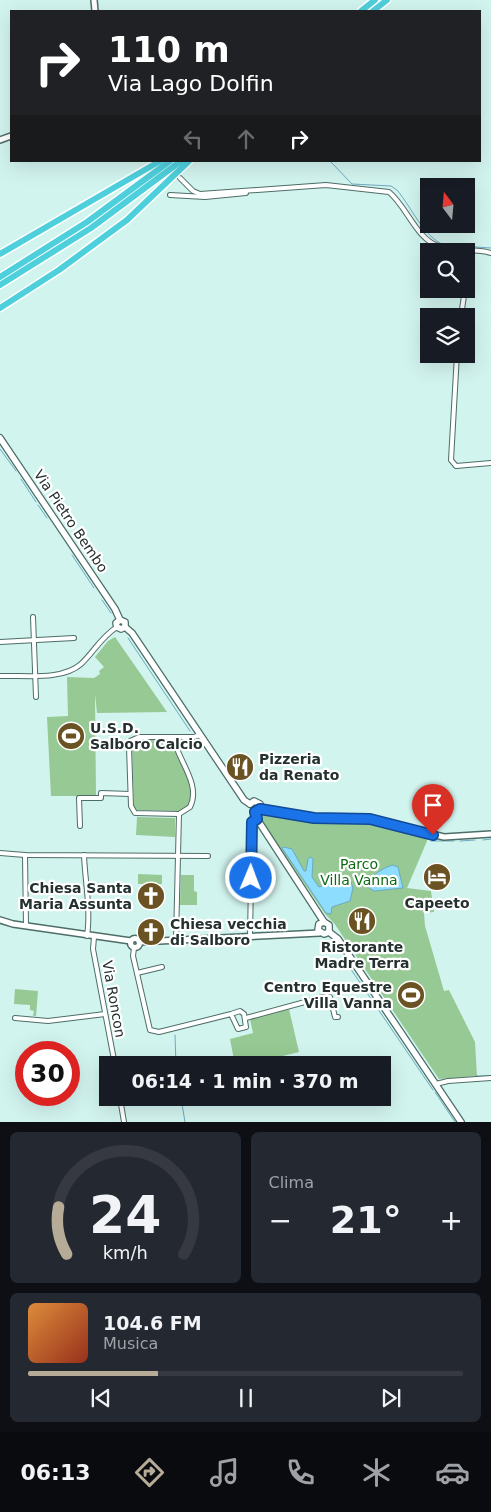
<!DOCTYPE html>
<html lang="it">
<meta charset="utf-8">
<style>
:root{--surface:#171b24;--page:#242831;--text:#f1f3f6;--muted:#9ea1a6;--line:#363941;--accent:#b5ab97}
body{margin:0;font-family:"DejaVu Sans",sans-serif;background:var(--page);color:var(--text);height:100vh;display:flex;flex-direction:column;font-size:19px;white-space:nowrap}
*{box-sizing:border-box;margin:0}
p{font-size:16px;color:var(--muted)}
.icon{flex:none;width:28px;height:28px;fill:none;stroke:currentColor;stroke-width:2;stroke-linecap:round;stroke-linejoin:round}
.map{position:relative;height:1122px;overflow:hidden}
.panel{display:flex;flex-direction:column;gap:10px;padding:10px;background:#0d0f14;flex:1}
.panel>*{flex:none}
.guide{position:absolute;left:10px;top:10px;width:471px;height:152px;border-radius:0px;box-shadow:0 5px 20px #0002;background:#202124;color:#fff;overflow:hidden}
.needle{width:32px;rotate:344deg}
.fabs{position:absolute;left:420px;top:178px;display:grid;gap:10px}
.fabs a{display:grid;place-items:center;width:55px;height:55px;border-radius:0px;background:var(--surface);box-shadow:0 5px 20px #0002;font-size:25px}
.speed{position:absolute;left:15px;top:1041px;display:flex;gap:10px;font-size:25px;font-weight:700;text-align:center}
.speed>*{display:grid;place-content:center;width:65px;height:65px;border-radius:50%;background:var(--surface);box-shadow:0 5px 20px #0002;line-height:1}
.speed .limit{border:8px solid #d22;background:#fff;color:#111}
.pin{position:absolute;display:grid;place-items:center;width:42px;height:42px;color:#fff;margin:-51px -21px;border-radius:50% 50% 50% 0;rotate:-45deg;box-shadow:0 0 5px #0007}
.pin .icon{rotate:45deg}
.me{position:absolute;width:55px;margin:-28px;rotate:1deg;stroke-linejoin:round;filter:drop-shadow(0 0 4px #0008)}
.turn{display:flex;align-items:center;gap:18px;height:105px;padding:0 15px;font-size:22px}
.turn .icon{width:65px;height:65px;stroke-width:2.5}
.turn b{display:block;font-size:35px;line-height:42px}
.lanes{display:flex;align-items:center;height:48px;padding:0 15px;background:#0003;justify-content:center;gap:25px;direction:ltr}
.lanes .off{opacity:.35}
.big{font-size:38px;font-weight:800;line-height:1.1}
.panel .tile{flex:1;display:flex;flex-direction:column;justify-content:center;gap:8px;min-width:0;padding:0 18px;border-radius:8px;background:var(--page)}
.panel .dial{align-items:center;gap:0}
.dial svg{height:130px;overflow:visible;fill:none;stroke:var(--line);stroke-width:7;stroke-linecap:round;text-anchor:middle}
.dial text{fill:var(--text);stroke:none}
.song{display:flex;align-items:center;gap:15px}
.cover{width:60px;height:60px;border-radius:8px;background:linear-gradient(135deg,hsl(30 70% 55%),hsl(10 70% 35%))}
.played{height:5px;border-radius:2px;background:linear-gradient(90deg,var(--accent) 30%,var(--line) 30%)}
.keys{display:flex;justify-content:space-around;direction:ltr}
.heat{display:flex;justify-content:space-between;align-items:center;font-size:28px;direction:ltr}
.panel .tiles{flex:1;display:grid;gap:10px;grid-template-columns:1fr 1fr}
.tile:last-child{grid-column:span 2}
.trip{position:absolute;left:99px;top:1056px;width:292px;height:50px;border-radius:0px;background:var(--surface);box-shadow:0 5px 20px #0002;font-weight:800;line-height:50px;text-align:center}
.tab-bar{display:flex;height:80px;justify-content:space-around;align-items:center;background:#090b0e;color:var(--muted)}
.tab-bar .icon{width:35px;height:35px}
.tab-bar .active{color:var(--accent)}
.tab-bar b{font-size:22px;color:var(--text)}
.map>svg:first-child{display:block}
.green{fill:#96c993}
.water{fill:#8cddfe;stroke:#6da9c0}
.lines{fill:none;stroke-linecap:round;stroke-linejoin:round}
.stream{stroke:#6da9c0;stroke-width:1}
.minor-casing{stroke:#4e6d68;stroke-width:6}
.tertiary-casing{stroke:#4e6d68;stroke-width:8}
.secondary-casing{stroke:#4e6d68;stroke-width:8}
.trunk-casing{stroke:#fff;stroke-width:9}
.minor{stroke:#fff;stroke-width:4}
.tertiary{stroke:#fff;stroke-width:5}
.secondary{stroke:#fff;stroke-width:5.5}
.trunk{stroke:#4ed0dc;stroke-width:6}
.route-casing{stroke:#114b97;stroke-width:12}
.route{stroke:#1a73e8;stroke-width:9}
.labels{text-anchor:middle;stroke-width:4.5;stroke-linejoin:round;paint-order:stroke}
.street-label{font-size:14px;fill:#24312f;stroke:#fff}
.poi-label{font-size:14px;font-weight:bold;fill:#24312f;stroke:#fff;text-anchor:start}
.park-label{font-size:14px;fill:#0d6a13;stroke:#fff}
</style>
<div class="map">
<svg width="491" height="1122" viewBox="0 0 491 1122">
<rect width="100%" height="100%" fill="#d2f4ef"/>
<g class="green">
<path d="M115 637 167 712 97 713 95 694 96 796H51L47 717 68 716 67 677 94 678 100 674 99 671 104 667 95 657 108 641Z"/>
<path d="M138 740H167C179 749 192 785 191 799 190 805 185 808 180 811L136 810 134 806 132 747 133 742Z"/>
<path d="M264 813 317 819 363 820 426 835 427 841 407 888 431 891 434 912 424 913 425 926 444 991 449 990 475 1042 477 1076 439 1079 334 923 325 914 261 820 260 815Z"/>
<path d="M137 817 175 818V837L136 835Z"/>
<path d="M138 874 162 875V884H138Z"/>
<path d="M181 875H194V891L197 892V905H180Z"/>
<path d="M15 989 38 991 36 1016H33L34 1011 30 1010V1005L14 1004Z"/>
<path d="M289 1009 299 1052 246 1065H235L230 1039 253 1033 250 1019Z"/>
</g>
<g class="water">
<path d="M284 847 292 849 304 871H306L308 859 310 857 313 859 312 877 319 887 338 880 351 882 353 888 350 901 332 907 331 914 326 913 282 848Z"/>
<path d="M393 865 398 867 403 888 374 891 369 888 367 884C372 875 384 867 393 865Z"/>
</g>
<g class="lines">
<g class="stream">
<path d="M330 161 352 184 391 186 397 190C412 208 423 236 444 245L491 248"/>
<path d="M0 449 16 471"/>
<path d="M21 479 36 502"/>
<path d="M38 505 47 518"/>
<path d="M72 555 94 588"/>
<path d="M102 600 111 613"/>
<path d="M128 638 190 731"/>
<path d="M483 840 491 839"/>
<path d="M431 841H454"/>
<path d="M460 841 475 840"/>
<path d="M350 968 433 1090"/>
<path d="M175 1035 176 1065"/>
<path d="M476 1076H491"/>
<path d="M435 1092 455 1122"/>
<path d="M181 1098 185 1122"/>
</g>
<defs>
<g id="minor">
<path d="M180 178 193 191 200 194 326 185 389 192C407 207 416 238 438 246 454 253 474 248 491 253"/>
<path d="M170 195 205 197 246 193"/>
<path d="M466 273 467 249"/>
<path d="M461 316 465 289"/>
<path d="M457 354 451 460 456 466 491 463"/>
<path d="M33 617 36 697"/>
<path d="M0 642 74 638"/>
<path d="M0 676C24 675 62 681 81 664 94 652 101 637 117 627"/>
<path d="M174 738C176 758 202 784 190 807L179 814 135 813 131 806 129 747 130 741 139 737H194L200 735"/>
<path d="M80 826 79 798H101V793L130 794"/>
<path d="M0 853 25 855 208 856"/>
<path d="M25 855 26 926"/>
<path d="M84 855C85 881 91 909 87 936"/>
<path d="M94 937 93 949 115 1065"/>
<path d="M250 937 252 824 257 819"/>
<path d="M176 939 179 814"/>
<path d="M134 948 133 956 150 1030 159 1032 231 1014 240 1011 244 1014 246 1027 238 1029 231 1014"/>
<path d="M137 973 162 967"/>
<path d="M15 1018 48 1021 105 1014"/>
<path d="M246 1018 327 996 330 997 335 1017H338"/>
<path d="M436 1084 448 1081 491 1078"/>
<path d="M120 1098 124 1122"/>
</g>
<g id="tertiary">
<path d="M94 0 95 11"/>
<path d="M0 140 11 136"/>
<path d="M260 809 314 817 370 819 444 837 491 834"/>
<path d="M0 920 13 924 131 941"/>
<circle cx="135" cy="943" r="4.5"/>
<path d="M139 942 320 933"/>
</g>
<g id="secondary">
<path d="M0 438 115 609 120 620 125 622V627L132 633 244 800 250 804"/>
<path d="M120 620 116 623 117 627 121 629 125 627"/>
<path d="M250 804 254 801 260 804V809L255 812"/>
<path d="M255 812 257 819 324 922 329 925V932"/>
<path d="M324 922 319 924 318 930 324 934 329 932"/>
<path d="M329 932 338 939 461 1122"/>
</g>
<g id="trunk">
<path d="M361 11 375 0"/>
<path d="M373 11 387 0"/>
<path d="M0 254 160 161"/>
<path d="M0 277 87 222 170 161"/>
<path d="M0 285 91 228 181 161"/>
<path d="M0 308 59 270 127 220 189 161"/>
</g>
</defs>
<use href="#minor" class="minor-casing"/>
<use href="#tertiary" class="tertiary-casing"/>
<use href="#secondary" class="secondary-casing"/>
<use href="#trunk" class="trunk-casing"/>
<use href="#minor" class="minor"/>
<use href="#tertiary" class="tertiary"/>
<use href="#secondary" class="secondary"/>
<use href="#trunk" class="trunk"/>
</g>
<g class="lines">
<defs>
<path id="route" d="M251 878 252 822 257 819 255 812 260 809 314 818 370 819 433 835"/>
</defs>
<use href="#route" class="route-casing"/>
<use href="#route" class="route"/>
</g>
<defs>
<symbol id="stadium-disc" viewBox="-11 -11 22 22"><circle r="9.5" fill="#6b5223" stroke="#fff"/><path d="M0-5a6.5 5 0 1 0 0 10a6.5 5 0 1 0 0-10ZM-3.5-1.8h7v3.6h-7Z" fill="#fff"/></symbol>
<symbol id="restaurant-disc" viewBox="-11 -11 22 22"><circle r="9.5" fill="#6b5223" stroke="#fff"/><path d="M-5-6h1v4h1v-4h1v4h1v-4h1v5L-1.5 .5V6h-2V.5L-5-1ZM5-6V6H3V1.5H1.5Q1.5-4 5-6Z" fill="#fff"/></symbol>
<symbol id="hotel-disc" viewBox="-11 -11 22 22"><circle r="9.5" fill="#6b5223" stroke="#fff"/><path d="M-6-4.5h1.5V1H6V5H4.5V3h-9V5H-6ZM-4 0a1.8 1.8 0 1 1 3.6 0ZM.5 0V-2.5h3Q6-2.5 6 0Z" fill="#fff"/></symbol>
<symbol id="church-disc" viewBox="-11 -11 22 22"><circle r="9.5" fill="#6b5223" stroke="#fff"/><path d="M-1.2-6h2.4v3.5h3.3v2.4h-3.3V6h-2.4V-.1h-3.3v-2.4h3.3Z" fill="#fff"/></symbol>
</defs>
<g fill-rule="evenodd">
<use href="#stadium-disc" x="55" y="720" width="32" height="32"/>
<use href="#restaurant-disc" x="224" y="751" width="32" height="32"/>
<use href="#hotel-disc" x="421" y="861" width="32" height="32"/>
<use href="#church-disc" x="135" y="880" width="32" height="32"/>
<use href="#restaurant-disc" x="346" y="905" width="32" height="32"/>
<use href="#church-disc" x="135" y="916" width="32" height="32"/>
<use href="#stadium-disc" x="395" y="979" width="32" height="32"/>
</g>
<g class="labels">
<g class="street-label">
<text transform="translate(71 521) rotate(56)" y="5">Via Pietro Bembo</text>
<text transform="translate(114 999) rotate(80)" y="5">Via Roncon</text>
</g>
<g class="poi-label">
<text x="90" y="733">U.S.D.<tspan x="90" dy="16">Salboro Calcio</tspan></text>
<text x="259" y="764">Pizzeria<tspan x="259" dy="16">da Renato</tspan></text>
<text x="132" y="893" text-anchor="end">Chiesa Santa<tspan x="132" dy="16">Maria Assunta</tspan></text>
<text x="437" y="908" text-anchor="middle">Capeeto</text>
<text x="170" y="929">Chiesa vecchia<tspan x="170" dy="16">di Salboro</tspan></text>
<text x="362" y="952" text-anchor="middle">Ristorante<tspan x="362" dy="16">Madre Terra</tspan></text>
<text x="392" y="992" text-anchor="end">Centro Equestre<tspan x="392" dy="16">Villa Vanna</tspan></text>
</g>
<g class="park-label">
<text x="359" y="869">Parco<tspan x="359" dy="16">Villa Vanna</tspan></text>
</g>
</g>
</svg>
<div class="fabs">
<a><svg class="needle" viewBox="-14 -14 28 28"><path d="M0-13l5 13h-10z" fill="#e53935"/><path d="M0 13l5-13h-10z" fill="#9ea1a6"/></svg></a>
<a><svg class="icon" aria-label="search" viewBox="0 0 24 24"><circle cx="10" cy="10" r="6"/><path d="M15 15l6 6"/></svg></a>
<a><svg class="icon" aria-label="layers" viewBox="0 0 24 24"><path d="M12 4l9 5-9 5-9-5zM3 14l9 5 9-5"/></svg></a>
</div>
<div class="speed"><div class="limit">30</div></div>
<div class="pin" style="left:433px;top:835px;background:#d93025"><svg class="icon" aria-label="arrive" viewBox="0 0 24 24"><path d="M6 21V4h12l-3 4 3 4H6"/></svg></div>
<svg class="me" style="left:251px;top:878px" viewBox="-20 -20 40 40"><circle r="17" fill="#1a73e8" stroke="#fff" stroke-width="3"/><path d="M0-11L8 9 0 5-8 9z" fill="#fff"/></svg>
<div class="trip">06:14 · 1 min · 370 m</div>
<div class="guide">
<div class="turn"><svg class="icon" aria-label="right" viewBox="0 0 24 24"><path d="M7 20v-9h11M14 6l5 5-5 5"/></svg><div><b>110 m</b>Via Lago Dolfin</div></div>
<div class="lanes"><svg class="icon off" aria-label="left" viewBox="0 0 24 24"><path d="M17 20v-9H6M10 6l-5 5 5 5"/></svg><svg class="icon off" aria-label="ahead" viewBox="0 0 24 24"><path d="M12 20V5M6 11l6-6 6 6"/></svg><svg class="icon" aria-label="right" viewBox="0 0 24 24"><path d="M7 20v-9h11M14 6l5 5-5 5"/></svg></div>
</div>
</div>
<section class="panel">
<div class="tiles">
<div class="tile dial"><svg viewBox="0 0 100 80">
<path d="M14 69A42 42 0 1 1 86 69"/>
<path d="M14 69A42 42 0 0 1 9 40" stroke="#b5ab97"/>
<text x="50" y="56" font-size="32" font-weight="700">24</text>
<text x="50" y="72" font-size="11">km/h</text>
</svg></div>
<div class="tile"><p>Clima</p>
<div class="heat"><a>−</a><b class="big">21°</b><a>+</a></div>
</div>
<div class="tile">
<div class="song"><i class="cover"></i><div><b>104.6 FM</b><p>Musica</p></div></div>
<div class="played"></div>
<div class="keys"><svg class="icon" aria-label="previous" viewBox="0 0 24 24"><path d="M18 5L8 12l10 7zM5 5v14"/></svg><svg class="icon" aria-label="pause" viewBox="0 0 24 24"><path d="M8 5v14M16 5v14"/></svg><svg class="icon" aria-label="next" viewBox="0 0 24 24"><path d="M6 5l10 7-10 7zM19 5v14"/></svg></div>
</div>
</div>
</section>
<nav class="tab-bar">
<b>06:13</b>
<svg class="icon active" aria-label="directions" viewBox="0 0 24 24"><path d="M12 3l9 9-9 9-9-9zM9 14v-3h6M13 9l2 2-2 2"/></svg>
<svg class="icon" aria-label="music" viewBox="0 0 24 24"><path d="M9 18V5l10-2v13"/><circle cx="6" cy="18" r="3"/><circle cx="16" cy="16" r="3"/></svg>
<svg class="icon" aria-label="phone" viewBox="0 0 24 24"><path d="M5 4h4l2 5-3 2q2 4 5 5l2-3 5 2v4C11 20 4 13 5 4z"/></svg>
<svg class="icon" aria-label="climate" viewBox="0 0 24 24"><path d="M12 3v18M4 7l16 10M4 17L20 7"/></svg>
<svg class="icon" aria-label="car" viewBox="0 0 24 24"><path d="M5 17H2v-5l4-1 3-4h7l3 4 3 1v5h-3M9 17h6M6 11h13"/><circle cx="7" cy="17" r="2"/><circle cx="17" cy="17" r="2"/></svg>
</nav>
